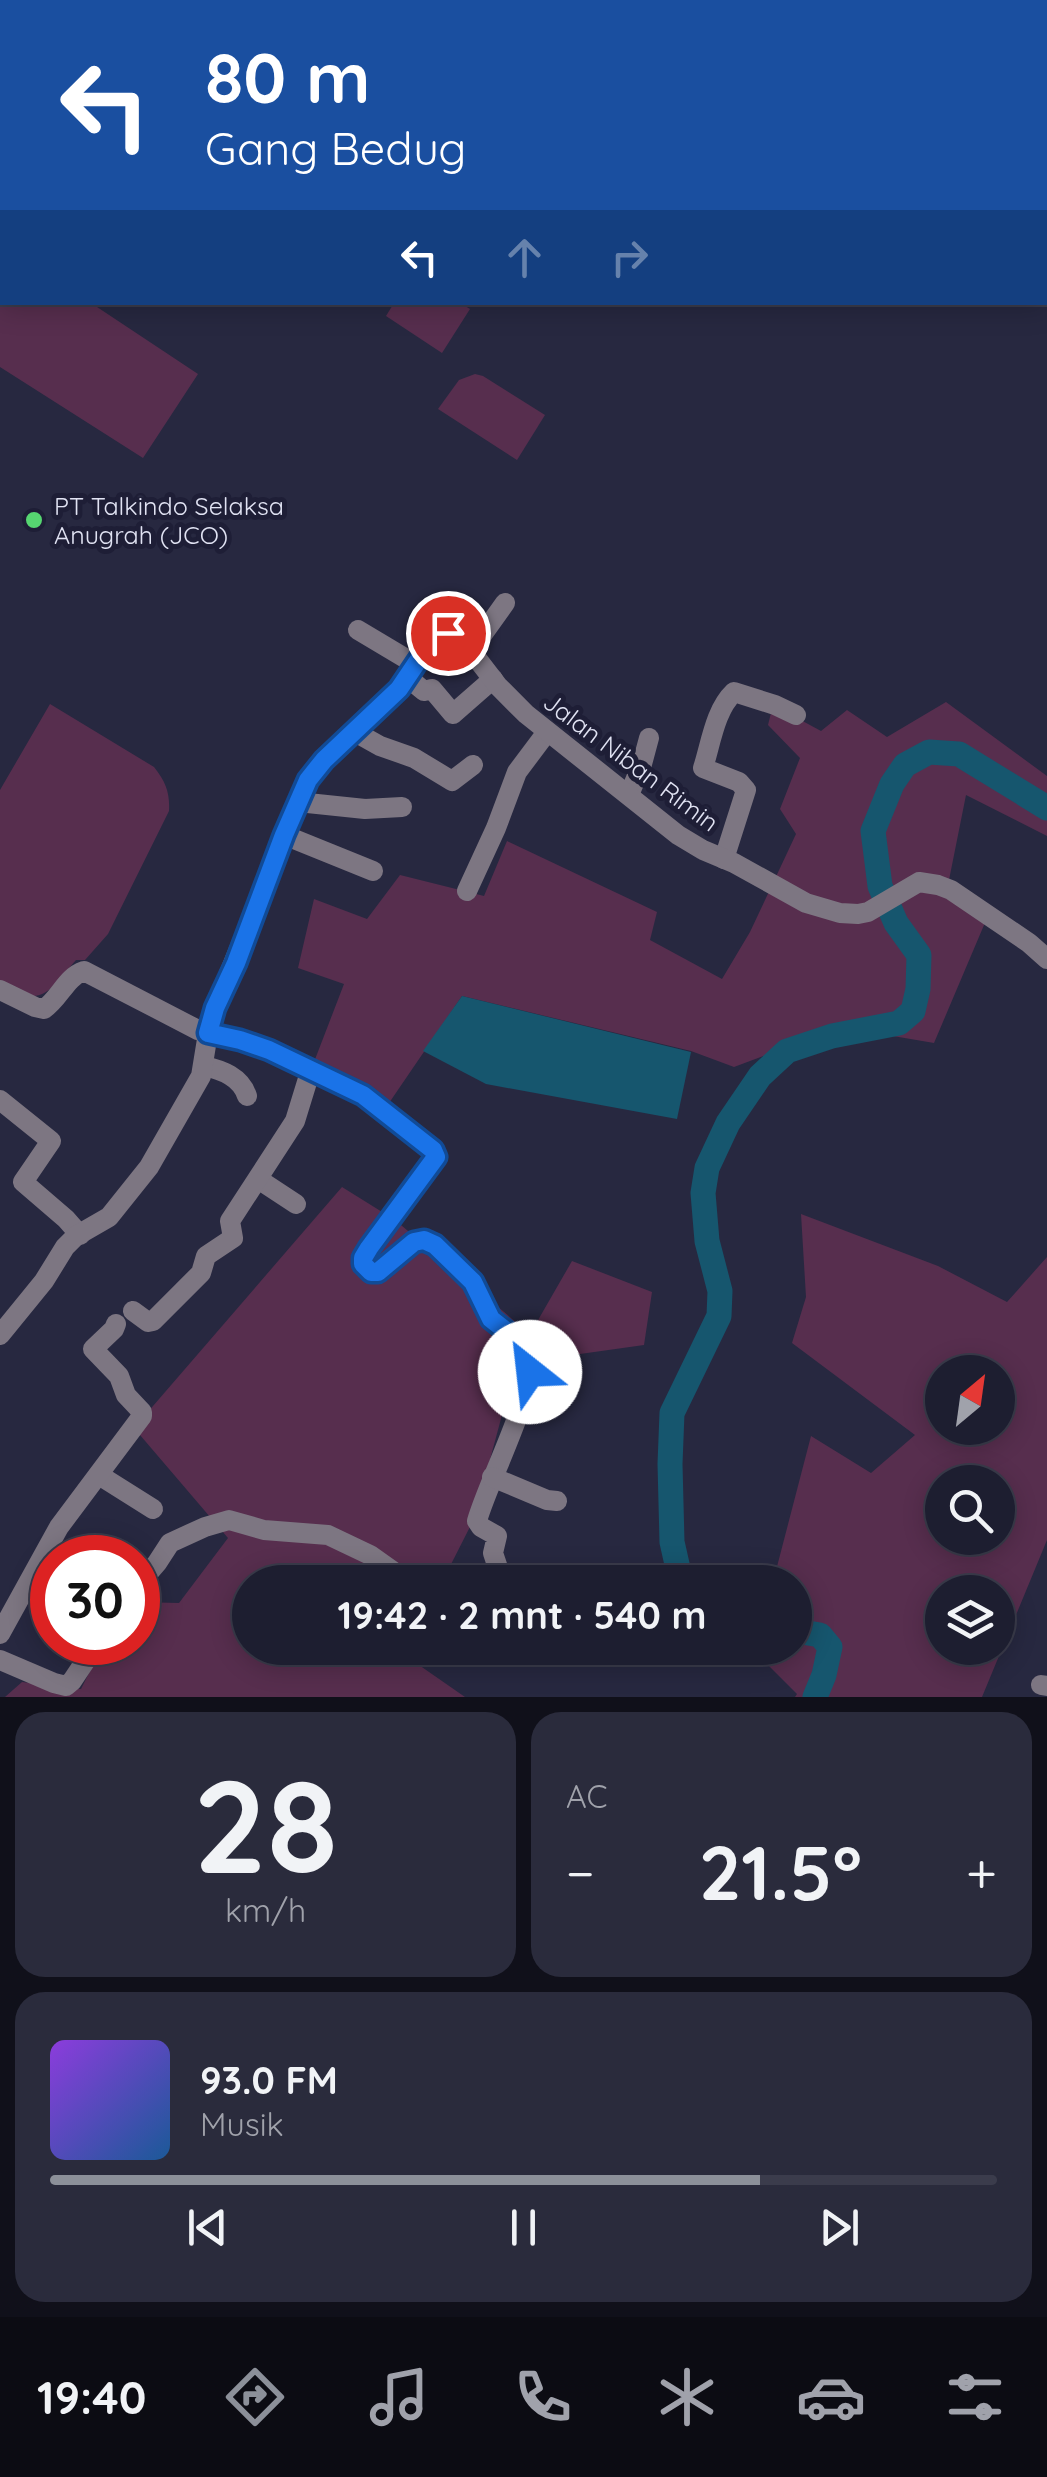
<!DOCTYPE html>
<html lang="id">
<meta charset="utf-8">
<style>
:root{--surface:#1d1e30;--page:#2a2b3c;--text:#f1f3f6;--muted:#a0a2ab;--line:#3b3c4c;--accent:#8c9099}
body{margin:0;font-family:Quicksand,sans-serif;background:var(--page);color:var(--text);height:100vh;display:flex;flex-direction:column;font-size:38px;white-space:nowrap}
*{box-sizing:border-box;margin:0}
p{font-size:32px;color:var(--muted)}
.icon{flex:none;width:55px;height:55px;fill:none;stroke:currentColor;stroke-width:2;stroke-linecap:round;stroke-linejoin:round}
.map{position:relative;height:1697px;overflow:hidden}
.details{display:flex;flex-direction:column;gap:15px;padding:15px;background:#10101a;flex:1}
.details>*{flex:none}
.top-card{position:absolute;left:0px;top:0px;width:1048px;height:305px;box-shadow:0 5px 25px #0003,0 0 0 2px var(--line);background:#1a4fa0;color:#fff;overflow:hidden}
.needle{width:65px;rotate:29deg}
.tools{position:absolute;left:925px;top:1355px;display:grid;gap:20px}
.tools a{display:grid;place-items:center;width:90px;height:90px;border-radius:50%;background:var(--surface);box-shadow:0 5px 25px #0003,0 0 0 2px var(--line);font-size:50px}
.speed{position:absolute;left:30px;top:1535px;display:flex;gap:20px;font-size:50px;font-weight:700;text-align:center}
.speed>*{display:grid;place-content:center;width:130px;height:130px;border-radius:50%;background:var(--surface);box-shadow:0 5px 25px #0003,0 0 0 2px var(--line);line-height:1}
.speed .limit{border:15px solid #d22;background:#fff;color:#111}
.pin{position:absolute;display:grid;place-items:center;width:85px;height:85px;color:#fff;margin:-42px;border:5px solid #fff;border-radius:50%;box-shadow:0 2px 10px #0007}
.me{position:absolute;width:110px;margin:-55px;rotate:331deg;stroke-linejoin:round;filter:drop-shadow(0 0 8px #0008)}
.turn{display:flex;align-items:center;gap:35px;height:210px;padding:0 40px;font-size:45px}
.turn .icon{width:130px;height:130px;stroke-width:2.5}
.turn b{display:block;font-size:70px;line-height:85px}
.lanes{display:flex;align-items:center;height:95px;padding:0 40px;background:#0003;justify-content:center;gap:50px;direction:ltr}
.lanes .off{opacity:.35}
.big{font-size:75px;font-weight:700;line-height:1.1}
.details .tile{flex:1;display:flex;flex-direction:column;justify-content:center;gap:15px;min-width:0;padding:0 35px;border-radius:30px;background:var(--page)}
.details .dial{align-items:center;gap:0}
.dial b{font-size:130px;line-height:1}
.song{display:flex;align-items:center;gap:30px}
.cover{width:120px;height:120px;border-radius:15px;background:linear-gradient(135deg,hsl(270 70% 55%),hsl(210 70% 35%))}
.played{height:10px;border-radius:5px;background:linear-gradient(90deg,var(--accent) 75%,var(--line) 75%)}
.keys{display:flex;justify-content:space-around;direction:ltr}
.heat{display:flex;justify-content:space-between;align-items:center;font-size:55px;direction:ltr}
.details .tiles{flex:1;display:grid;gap:15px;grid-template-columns:1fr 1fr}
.tile:last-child{grid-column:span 2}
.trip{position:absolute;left:232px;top:1565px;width:580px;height:100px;border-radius:50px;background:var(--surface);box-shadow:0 5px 25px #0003,0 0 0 2px var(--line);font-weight:700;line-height:100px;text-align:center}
.dock{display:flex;height:160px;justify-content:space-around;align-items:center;background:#0c0c13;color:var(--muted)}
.dock .icon{width:70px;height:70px}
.dock .current{color:var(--accent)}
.dock b{font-size:45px;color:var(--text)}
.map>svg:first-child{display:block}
.green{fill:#572e4e;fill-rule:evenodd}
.water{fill:#16566e}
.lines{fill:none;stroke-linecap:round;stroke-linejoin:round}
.river{stroke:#16566e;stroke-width:25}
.minor{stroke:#7d7682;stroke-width:20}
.route-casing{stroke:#114b97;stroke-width:25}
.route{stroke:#1a73e8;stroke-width:18}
.poi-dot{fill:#56d671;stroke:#1e1e36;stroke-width:4}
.labels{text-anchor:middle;stroke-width:10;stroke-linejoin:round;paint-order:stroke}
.poi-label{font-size:25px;fill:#e1e3f3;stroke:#1e1e36;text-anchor:start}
.street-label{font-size:25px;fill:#e1e3f3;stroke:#1e1e36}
</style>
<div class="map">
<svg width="1047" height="1697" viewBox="0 0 1047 1697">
<rect width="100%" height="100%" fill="#272840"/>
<g class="green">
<path d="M0 242 2 243V302L91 303 198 374 143 458 0 367Z"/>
<path d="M394 303H460L470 309 442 353 386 316Z"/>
<path d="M475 374 483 376 545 415 517 460 438 409 459 380Z"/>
<path d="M946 702 1047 776V836L966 795 948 885 987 918 934 1043 840 1027 734 1067 691 1051 462 996 387 1106 314 1062 344 984 298 968 314 899 367 919 400 875 484 896 507 841 657 912 650 940 722 979 750 932 796 834 780 809 800 758 768 725 773 705 821 731 847 710 887 737Z"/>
<path d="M50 704 154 767C166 782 170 793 169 811L108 934 85 960H76C65 972 50 998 31 996 21 994 9 986 0 981V790Z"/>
<path d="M342 1187 395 1220 530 1334 572 1261 652 1292 644 1345 516 1363 474 1519 442 1582H250V1648H409L406 1656 465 1697H5L22 1682 81 1689 104 1643 138 1642V1602L179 1603 228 1538 134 1428Z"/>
<path d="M801 1214 938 1266 1007 1302 1047 1257V1540L982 1697H795L797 1694 756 1653 757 1648H795V1582H773L811 1436 871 1473 915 1435 792 1343 806 1297ZM942 1372H998V1428H942ZM942 1482H998V1538H942ZM942 1592H998V1648H942Z"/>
</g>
<path class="water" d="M462 996 691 1052 677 1119 486 1084 423 1051Z"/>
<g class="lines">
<g class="river">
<path d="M681 1582 672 1542 670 1464 672 1413 719 1316 720 1291 707 1241 703 1193 707 1168 728 1123 760 1076 787 1051 832 1036 899 1023 913 1011 918 989 919 955 896 923 880 886 873 831 892 784 905 765 929 752 959 754 1047 808"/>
<path d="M795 1634 802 1632 820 1635 830 1647 824 1675 815 1697"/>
<path d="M723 1648C736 1658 747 1654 761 1648"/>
</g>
<g class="minor">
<path d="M358 630 415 664"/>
<path d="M469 648 480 638 505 603"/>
<path d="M407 677 424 691 432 689 453 714 493 679"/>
<path d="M355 732 380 746 414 758 452 781 473 765"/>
<path d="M629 795 642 764 649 738"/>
<path d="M298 802 365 809 402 807"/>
<path d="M284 835 373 871"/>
<path d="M724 859 746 790 739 782 703 768C711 743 715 710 734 692L775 705 796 715"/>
<path d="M467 891 496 828 517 772 547 732"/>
<path d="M0 990 35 1007 44 1009C60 998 66 977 84 971L198 1030 269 1050 363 1095 433 1149 435 1157 369 1248 362 1261 367 1269 379 1272C396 1261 407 1237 429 1242L473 1282 491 1319 531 1351C538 1387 488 1481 477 1521L481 1527 497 1536 493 1553 498 1568 491 1582"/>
<path d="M204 1066C222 1070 241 1077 247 1096"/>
<path d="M0 1100 51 1141 23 1182 66 1219 80 1235"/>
<path d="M258 1179 296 1204"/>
<path d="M133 1311 148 1322 153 1321 201 1273 206 1256 233 1238 230 1221 295 1121 311 1069"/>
<path d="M0 1335 44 1281 65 1247 76 1236 109 1217 149 1167 201 1076 209 1027 215 1008 308 780 324 759 399 689 432 640 442 634 451 633 465 643 498 686 526 714 678 835 703 850 734 863 806 903 840 913 858 914 868 912 919 882 938 885 951 890 1029 943 1047 959"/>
<path d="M99 1475 153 1509"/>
<path d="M492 1477 547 1500 557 1501"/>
<path d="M138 1585 157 1563 170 1543 205 1527 229 1520 264 1530 328 1535 370 1555 408 1582"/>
<path d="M0 1634 59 1527 142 1416V1412L126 1395 119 1376 93 1349 114 1329 116 1324"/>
<path d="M0 1660 54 1683 66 1686 72 1681 98 1642"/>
<path d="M1041 1685 1047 1686"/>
</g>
</g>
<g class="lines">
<defs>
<path id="route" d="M448 633 432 640 399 689 324 760 308 780 284 835 236 963 215 1008 208 1033 240 1040 269 1050 363 1095 433 1150 436 1157 369 1248 363 1258V1264L371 1272H378L414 1242 424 1240 435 1245 473 1282 491 1319 530 1350 532 1360 530 1372"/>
</defs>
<use href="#route" class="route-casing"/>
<use href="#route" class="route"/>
</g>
<circle class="poi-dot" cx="34" cy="520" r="10"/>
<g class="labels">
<g class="poi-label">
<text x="54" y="515">PT Talkindo Selaksa<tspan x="54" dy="29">Anugrah (JCO)</tspan></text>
</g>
<g class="street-label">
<text transform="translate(631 762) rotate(37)" y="9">Jalan Niban Rimin</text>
</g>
</g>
</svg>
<div class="tools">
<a><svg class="needle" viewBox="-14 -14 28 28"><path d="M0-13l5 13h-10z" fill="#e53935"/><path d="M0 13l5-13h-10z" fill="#a0a2ab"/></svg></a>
<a><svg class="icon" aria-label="search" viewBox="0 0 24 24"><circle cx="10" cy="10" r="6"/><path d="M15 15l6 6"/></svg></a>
<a><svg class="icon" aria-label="layers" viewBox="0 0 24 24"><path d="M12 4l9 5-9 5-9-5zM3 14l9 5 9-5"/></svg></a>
</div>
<div class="speed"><div class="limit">30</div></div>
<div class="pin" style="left:448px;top:633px;background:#d93025"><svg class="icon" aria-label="arrive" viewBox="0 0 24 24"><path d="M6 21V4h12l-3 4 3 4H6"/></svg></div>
<svg class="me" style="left:530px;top:1372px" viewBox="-20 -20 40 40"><circle r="19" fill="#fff"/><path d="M0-13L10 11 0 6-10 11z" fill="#1a73e8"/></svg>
<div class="trip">19:42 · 2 mnt · 540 m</div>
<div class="top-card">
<div class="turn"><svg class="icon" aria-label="left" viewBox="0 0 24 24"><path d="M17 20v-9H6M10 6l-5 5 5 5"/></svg><div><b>80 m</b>Gang Bedug</div></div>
<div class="lanes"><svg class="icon" aria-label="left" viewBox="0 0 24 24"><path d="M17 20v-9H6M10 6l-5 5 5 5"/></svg><svg class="icon off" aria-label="ahead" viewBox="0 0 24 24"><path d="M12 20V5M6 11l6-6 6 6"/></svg><svg class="icon off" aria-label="right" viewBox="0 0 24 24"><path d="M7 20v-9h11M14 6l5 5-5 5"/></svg></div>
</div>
</div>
<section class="details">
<div class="tiles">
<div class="tile dial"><b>28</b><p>km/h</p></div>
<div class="tile"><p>AC</p>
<div class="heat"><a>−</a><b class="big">21.5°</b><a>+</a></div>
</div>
<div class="tile">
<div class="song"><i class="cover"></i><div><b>93.0 FM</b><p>Musik</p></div></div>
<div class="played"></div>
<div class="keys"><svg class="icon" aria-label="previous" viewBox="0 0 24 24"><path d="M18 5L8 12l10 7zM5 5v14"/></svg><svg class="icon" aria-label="pause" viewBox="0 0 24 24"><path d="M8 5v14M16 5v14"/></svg><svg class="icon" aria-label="next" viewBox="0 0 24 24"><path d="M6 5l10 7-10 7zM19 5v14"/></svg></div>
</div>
</div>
</section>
<nav class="dock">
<b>19:40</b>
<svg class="icon current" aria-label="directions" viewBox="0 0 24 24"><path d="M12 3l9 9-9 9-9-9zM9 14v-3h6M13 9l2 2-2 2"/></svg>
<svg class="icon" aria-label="music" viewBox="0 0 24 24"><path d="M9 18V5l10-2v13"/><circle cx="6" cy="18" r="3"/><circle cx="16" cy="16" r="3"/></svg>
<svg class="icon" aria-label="phone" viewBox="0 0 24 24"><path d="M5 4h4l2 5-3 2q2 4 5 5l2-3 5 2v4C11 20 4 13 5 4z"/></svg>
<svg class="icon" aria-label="climate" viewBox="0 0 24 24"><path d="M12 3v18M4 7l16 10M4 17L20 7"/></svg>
<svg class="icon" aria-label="car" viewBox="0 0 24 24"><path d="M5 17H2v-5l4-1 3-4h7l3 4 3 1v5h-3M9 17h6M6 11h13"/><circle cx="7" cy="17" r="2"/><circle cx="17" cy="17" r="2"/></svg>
<svg class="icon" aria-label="filters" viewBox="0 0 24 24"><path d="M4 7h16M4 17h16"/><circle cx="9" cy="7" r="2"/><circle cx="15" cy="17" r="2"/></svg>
</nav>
